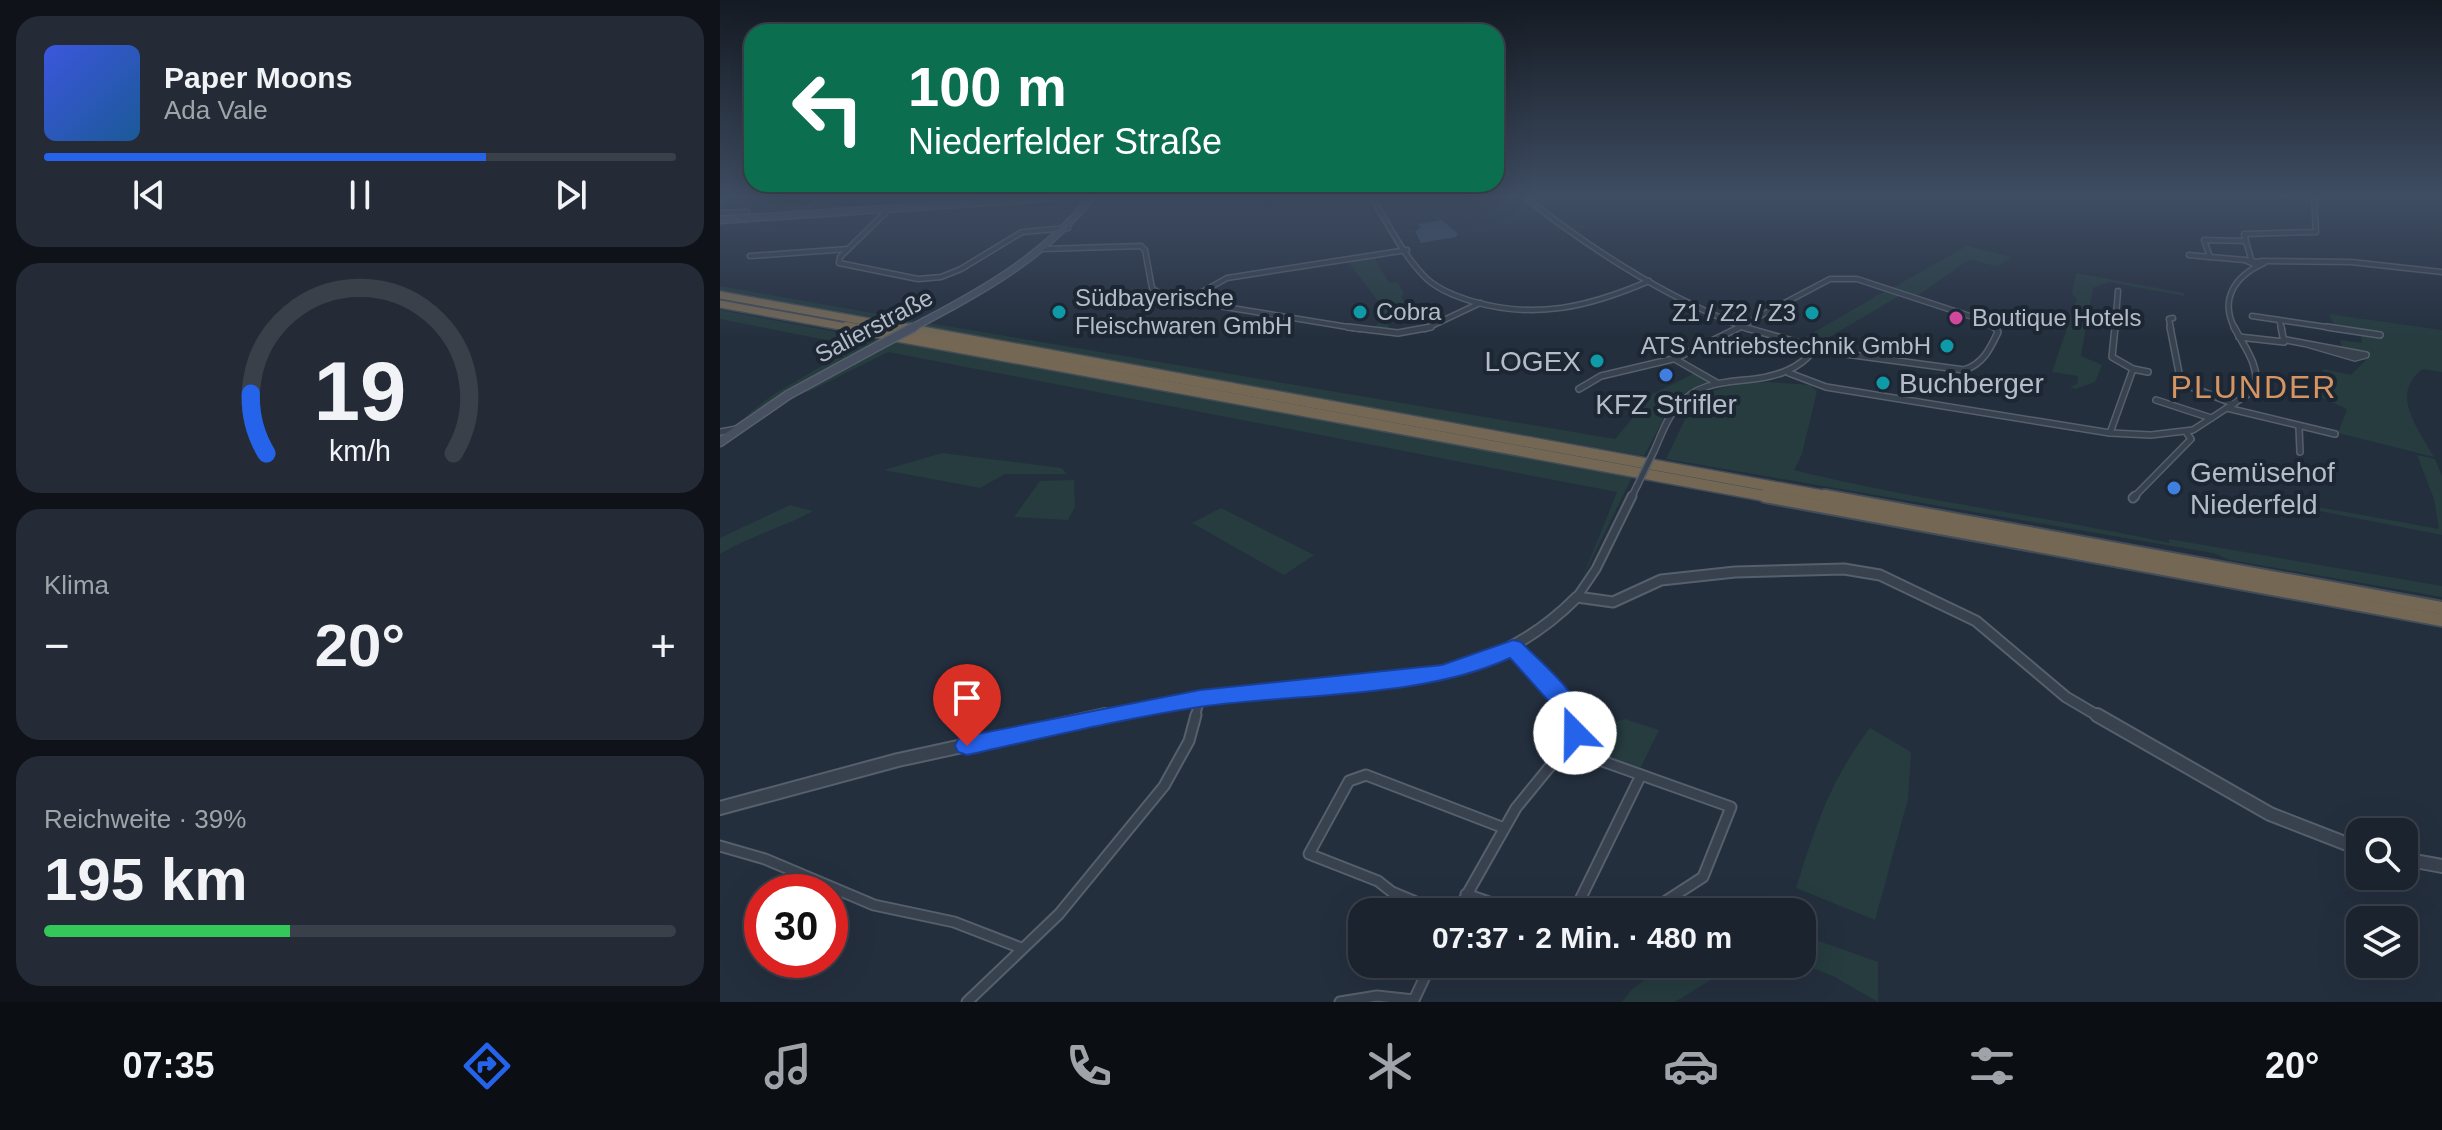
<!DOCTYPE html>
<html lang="de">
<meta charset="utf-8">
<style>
:root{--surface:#1b232e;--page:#242b36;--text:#f1f3f6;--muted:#a0a4aa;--line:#39404a;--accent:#2563eb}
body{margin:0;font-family:Helvetica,sans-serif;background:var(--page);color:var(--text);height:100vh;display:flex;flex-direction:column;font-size:30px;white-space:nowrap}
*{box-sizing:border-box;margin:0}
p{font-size:26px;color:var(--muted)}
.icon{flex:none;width:44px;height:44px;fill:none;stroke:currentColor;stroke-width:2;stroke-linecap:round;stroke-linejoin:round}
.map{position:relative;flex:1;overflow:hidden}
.details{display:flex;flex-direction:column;gap:16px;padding:16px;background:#0f1319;width:720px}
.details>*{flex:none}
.hud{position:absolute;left:24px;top:24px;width:760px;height:168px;border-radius:24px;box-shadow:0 8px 32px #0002,0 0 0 2px var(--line);background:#0b6e4f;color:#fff;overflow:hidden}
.fabs{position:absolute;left:1626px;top:818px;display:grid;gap:16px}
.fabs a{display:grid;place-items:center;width:72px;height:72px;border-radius:16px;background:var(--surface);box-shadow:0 8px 32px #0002,0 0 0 2px var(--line);font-size:40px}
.speed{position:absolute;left:24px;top:874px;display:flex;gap:16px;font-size:40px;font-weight:700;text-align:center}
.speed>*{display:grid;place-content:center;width:104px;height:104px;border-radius:50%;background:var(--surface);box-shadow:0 8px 32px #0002,0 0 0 2px var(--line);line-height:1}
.speed .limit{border:12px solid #d22;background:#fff;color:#111}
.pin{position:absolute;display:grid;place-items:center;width:68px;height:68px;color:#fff;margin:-82px -34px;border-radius:50% 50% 50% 0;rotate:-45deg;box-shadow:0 0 8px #0007}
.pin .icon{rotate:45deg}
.me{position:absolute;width:88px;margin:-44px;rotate:338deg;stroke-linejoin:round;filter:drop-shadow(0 0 6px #0008)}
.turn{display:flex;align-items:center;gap:28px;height:168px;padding:0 32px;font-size:36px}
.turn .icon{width:104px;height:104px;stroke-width:2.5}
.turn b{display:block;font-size:56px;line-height:68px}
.big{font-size:60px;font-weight:700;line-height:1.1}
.details .widget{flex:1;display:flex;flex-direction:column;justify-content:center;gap:12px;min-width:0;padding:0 28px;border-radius:24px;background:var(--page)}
.details .dial{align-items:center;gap:0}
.dial svg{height:208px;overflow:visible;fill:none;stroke:var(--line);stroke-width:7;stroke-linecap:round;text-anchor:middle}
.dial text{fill:var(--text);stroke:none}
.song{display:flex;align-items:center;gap:24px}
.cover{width:96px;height:96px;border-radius:12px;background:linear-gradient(135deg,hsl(230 70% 55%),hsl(210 70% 35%))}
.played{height:8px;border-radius:4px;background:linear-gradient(90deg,var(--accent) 70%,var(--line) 70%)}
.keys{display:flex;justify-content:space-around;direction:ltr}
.heat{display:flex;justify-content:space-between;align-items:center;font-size:44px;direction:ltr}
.charge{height:12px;border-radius:6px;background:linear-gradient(90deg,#34c759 39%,var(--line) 0)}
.trip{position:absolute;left:628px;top:898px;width:468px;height:80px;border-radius:24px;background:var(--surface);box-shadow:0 8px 32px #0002,0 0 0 2px var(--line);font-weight:700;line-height:80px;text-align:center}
.dock{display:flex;height:128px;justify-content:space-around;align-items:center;background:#0b0e12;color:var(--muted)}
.dock .icon{width:56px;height:56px}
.dock .selected{color:var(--accent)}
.dock b{font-size:36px;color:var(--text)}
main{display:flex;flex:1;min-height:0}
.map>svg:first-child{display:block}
.green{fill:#263c3f}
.water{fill:#394c67}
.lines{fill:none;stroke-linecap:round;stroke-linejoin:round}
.stream{stroke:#394c67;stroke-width:2}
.minor-far3-casing{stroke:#565f6c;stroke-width:7}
.minor-far2-casing{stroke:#565f6c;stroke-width:8}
.minor-far1-casing{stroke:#565f6c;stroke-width:11}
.minor-casing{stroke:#565f6c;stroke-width:13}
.tertiary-far1-casing{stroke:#565f6c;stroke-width:13}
.tertiary-casing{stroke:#565f6c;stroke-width:16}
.secondary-far1-casing{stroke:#565f6c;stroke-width:9}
.secondary-casing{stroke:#565f6c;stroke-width:11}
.motorway-far2-casing{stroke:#434c59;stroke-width:10}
.motorway-far1-casing{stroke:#434c59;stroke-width:13}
.motorway-casing{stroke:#434c59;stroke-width:16}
.minor-far3{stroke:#38414e;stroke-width:4}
.minor-far2{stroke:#38414e;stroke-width:5}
.minor-far1{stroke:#38414e;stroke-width:7}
.minor{stroke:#38414e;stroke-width:9}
.tertiary-far1{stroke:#38414e;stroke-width:9}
.tertiary{stroke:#38414e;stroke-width:12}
.secondary-far1{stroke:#465061;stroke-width:6}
.secondary{stroke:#465061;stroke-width:8}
.motorway-far2{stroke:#746855;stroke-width:7}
.motorway-far1{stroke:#746855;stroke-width:10}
.motorway{stroke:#746855;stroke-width:12}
.minor-bridge-casing{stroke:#565f6c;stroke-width:8;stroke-linecap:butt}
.secondary-bridge-far1-casing{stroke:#565f6c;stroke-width:9;stroke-linecap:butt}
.secondary-bridge-casing{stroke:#565f6c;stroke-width:11;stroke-linecap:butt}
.minor-bridge{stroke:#38414e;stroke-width:5}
.secondary-bridge-far1{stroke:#465061;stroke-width:6}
.secondary-bridge{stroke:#465061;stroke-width:8}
.route{fill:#2563eb;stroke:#184099;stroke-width:2}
.culture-dot{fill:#0f9aa8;stroke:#1d2633;stroke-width:3}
.hotel-dot{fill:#d1479c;stroke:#1d2633;stroke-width:3}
.shop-dot{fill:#3f7fe0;stroke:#1d2633;stroke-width:3}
.labels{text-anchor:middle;stroke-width:8;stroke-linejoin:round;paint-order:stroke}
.far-poi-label{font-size:24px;fill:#b4bcc9;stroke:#1d2633;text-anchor:start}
.far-street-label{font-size:24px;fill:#b4bcc9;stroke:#1d2633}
.poi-label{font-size:28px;fill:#b4bcc9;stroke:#1d2633;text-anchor:start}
.quarter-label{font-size:32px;letter-spacing:2px;fill:#d59563;stroke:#1d2633}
</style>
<main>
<section class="details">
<div class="widget">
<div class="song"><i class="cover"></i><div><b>Paper Moons</b><p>Ada Vale</p></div></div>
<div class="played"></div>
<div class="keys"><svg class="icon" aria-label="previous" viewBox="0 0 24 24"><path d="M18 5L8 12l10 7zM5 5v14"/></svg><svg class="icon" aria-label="pause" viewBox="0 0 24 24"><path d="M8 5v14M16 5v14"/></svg><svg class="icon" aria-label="next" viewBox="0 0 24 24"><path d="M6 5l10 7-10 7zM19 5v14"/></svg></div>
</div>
<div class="widget dial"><svg viewBox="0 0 100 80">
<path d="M14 69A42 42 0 1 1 86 69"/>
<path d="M14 69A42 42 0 0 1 8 46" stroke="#2563eb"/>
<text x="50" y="56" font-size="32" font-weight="700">19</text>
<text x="50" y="72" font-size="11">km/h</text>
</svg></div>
<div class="widget"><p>Klima</p>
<div class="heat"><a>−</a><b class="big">20°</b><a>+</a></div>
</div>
<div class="widget"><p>Reichweite · 39%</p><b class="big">195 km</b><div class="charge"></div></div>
</section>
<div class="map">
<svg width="1722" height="1002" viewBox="0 0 1722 1002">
<rect width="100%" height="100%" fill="#242f3e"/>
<g class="green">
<path d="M55 198H119L89 210 36 214Z"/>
<path d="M1247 246 1291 257 1278 267 1250 259 1197 296 1172 288Z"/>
<path d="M654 257 669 283 677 282 684 293 681 296 686 306 671 309 665 317 670 330 655 328 665 310 629 263Z"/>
<path d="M1356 273 1464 293V296L1389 282 1373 288 1361 356 1382 365 1375 382 1355 389 1350 387 1357 384 1358 376 1332 372 1357 299 1352 294Z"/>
<path d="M0 286 197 321 191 324 0 290Z"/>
<path d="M1165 291 1179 296 1096 345 1079 341Z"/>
<path d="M0 310 159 340 23 418 54 394 136 346 0 319Z"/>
<path d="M1609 314 1722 330V372L1703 369C1669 393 1698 428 1714 457L1618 433 1627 409 1591 393 1604 369 1631 375 1650 356 1622 349 1620 340 1642 343 1640 331 1615 327Z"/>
<path d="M209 323 895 439 933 394 975 373 988 381 963 394 951 404 924 456 202 327Z"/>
<path d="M176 341 912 477 862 579 897 492 168 352 88 392 84 391Z"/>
<path d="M1048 382 1090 385 1097 391 1082 454 1074 470C1198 501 1325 516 1449 543V539L1722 586V597L1510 560 1493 553 946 459C976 398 973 387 1048 382Z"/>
<path d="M222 453 342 468 347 474H285L260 488 164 470Z"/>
<path d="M1697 455 1715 459 1722 476V535L1522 496 1524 494 1543 497 1719 529 1714 499Z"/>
<path d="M354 480 355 507 348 520 294 517 320 481Z"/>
<path d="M70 505 93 511C62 528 30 536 0 554V538Z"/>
<path d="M501 508 594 555 564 575 472 523Z"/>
<path d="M905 719 939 730 920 769 871 752 859 744 864 731Z"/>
<path d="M1150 728 1191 752 1188 799 1155 920 1076 888C1095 827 1111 779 1150 728Z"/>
<path d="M1082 935 1158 962V1002L1113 976 1082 964Z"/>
<path d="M947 964H1017L955 1002H902L912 989Z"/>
</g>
<path class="water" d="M722 220 738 234 736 237 701 243 695 231 701 228 698 224Z"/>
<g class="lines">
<path class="stream" d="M71 212 109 198"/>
<defs>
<g id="minor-far3">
<path d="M652 198C669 225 684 257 707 279 719 290 735 296 751 301 815 320 869 307 929 281"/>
<path d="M806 198C872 250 943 296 1021 326"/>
<path d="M170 208 120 257 119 263 198 279 221 277 241 269 302 232 348 228"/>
<path d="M0 213 27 212"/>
<path d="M1524 241 1484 240 1490 257 1525 260"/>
<path d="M323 249 421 246 425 250 432 288 444 297 640 329"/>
<path d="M1469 255 1490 257"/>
<path d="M30 256 128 249"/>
<path d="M1531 259 1524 234 1596 232 1594 198"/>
<path d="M1541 261 1631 262 1722 272"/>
<path d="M466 301 507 278 687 250"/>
<path d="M1532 316 1559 320"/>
<path d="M1021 326 1028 329"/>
<path d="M1021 326 1110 279H1137L1262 320 1276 329"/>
<path d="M705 329 760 303"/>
<path d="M1016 329 1021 326"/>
<path d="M1395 329 1398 291"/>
<path d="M1451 329 1449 319 1453 318"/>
<path d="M1515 329C1499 299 1515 276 1544 263L1525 260 1536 265"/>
<path d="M1562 329 1559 320 1620 329"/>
</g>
<g id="minor-far2">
<path d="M628 327 678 333 711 327"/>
<path d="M1023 327 1111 352 1244 370C1263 364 1270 349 1278 332L1275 327"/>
<path d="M1450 327 1460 378 1471 387 1514 404"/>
<path d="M1607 327 1660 335"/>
<path d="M1519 337 1564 342 1561 327"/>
<path d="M1566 340 1646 355 1635 358 1587 344"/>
<path d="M955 359 997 383"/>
<path d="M1413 369 1428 372"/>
<path d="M1069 373 1106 387 1390 433 1431 435 1473 430 1536 389C1539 364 1525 348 1514 327"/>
<path d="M859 389 881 376 957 358 1020 327"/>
<path d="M1436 400 1491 418"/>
<path d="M1507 408 1615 434"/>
<path d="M1579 427 1580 452"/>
<path d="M0 432 17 429"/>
<path d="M1390 433 1413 369 1392 357 1395 327"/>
<path d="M934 451C941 436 946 419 957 407 985 372 1030 387 1066 371 1079 366 1087 358 1096 349"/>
<path d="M911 498 917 486"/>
<path d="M1413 498 1471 439 1466 432"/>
</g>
<g id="minor-far1">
<path d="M1413 498 1415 496"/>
<path d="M857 597 876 569 912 496"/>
<path d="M793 647 839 694 854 717"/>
<path d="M475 717 480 699"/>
</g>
<g id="minor">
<path d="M847 745 868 756 1011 807 983 877 929 912"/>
<path d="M0 846 45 859 154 905 234 922 301 948"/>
<path d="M746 894 797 912"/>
<path d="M720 912 672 892 658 881 589 854 629 781 646 775 784 828"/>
<path d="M737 912 796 808 854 737 856 729 854 715"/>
<path d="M854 912 921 775"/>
<path d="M247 1002 339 914 444 786 469 741 476 715"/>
<path d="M620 1002 657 996 694 1000"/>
<path d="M693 1002 711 964"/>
</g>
<path id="tertiary-far1" d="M374 717C436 706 499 695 562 688 677 676 768 687 857 597L893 602 941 580 1015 572 1124 569 1160 575 1256 621 1346 697 1380 717"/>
<g id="tertiary">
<path d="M1377 715 1550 814 1640 849"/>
<path d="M0 808 178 760 385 715"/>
<path d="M1684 859 1722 866"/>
</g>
<g id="secondary-far1">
<path d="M0 220 329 198"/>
<path d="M205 321C268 288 326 254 371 198"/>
</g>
<path id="secondary" d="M0 442 68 395 158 346"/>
<g id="motorway-far2">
<path d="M0 295 188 329"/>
<path d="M0 304 137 329"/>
</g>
<g id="motorway-far1">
<path d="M126 327 1056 498"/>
<path d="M177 327 1116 498"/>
</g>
<g id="motorway">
<path d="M1045 496 1722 620"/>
<path d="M1105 496 1722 608"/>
</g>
</defs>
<use href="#minor-far3" class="minor-far3-casing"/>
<use href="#minor-far2" class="minor-far2-casing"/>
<use href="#minor-far1" class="minor-far1-casing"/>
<use href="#minor" class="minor-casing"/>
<use href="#tertiary-far1" class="tertiary-far1-casing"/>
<use href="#tertiary" class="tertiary-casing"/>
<use href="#secondary-far1" class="secondary-far1-casing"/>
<use href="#secondary" class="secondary-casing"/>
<use href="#motorway-far2" class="motorway-far2-casing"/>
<use href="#motorway-far1" class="motorway-far1-casing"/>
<use href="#motorway" class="motorway-casing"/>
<use href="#minor-far3" class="minor-far3"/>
<use href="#minor-far2" class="minor-far2"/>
<use href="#minor-far1" class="minor-far1"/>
<use href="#minor" class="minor"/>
<use href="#tertiary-far1" class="tertiary-far1"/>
<use href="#tertiary" class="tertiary"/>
<use href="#secondary-far1" class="secondary-far1"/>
<use href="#secondary" class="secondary"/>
<use href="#motorway-far2" class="motorway-far2"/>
<use href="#motorway-far1" class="motorway-far1"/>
<use href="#motorway" class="motorway"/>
<defs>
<path id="minor-bridge" d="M917 486 934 451"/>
<path id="secondary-bridge-far1" d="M190 329 205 321"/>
<path id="secondary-bridge" d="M158 346 194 327"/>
</defs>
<use href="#minor-bridge" class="minor-bridge-casing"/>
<use href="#secondary-bridge-far1" class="secondary-bridge-far1-casing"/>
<use href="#secondary-bridge" class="secondary-bridge-casing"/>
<use href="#minor-bridge" class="minor-bridge"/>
<use href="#secondary-bridge-far1" class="secondary-bridge-far1"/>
<use href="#secondary-bridge" class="secondary-bridge"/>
</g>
<linearGradient id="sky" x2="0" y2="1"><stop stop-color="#141a22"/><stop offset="0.58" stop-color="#3f4d63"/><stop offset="1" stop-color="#3f4d63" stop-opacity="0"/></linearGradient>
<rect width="1722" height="339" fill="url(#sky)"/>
<path class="route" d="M793 640 801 642C821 663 880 709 863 740L855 742 847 740 842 716 790 658C701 699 577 693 479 707 401 719 324 738 247 755L238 752 235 746 238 739 247 736 480 690 722 665Z"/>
<g class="culture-dot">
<circle cx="339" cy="312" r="8"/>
<circle cx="640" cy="312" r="8"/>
<circle cx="1092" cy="313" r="8"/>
<circle cx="1227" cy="346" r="8"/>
<circle cx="877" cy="361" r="8"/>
<circle cx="1163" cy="383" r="8"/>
</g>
<circle class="hotel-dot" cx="1236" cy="318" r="8"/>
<g class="shop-dot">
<circle cx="946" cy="375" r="8"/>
<circle cx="1454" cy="488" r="8"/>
</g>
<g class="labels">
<g class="far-poi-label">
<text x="355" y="306">Südbayerische<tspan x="355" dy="28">Fleischwaren GmbH</tspan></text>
<text x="656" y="320">Cobra</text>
<text x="1076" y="321" text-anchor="end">Z1 / Z2 / Z3</text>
<text x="1252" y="326">Boutique Hotels</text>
<text x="1211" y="354" text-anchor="end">ATS Antriebstechnik GmbH</text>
</g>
<g class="far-street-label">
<text transform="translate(154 326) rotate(-28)" y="8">Salierstraße</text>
</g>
<g class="poi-label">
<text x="861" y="371" text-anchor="end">LOGEX</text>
<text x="1179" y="393">Buchberger</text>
<text x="946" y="414" text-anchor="middle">KFZ Strifler</text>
<text x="1470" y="482">Gemüsehof<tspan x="1470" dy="32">Niederfeld</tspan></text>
</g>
<g class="quarter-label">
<text x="1534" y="398">PLUNDER</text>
</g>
</g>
</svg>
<div class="fabs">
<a><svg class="icon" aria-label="search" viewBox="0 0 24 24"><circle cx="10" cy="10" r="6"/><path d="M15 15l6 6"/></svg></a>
<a><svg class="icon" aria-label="layers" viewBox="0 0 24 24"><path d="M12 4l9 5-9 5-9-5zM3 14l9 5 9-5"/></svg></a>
</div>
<div class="speed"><div class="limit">30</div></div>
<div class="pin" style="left:247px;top:746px;background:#d93025"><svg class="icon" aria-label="arrive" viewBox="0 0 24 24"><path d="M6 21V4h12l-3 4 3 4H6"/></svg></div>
<svg class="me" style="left:855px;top:733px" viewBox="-20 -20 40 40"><circle r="19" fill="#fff"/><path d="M0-13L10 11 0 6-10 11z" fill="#2563eb"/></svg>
<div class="trip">07:37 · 2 Min. · 480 m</div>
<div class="hud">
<div class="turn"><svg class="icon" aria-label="left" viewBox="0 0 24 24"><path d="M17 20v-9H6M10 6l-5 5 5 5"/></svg><div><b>100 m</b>Niederfelder Straße</div></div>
</div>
</div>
</main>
<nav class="dock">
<b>07:35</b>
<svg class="icon selected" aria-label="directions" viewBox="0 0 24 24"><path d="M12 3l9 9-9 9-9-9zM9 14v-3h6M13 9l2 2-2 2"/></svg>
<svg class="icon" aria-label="music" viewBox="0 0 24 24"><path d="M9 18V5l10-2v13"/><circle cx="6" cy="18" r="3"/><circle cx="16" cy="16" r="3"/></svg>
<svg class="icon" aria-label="phone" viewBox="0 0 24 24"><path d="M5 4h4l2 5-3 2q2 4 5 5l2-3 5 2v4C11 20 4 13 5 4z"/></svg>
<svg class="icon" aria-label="climate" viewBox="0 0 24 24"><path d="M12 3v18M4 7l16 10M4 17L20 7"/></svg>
<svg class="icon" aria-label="car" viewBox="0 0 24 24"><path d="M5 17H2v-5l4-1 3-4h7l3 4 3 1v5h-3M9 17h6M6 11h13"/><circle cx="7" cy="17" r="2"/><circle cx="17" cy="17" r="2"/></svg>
<svg class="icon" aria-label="filters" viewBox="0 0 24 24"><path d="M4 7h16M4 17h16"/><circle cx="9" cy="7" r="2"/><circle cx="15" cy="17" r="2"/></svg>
<b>20°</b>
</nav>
